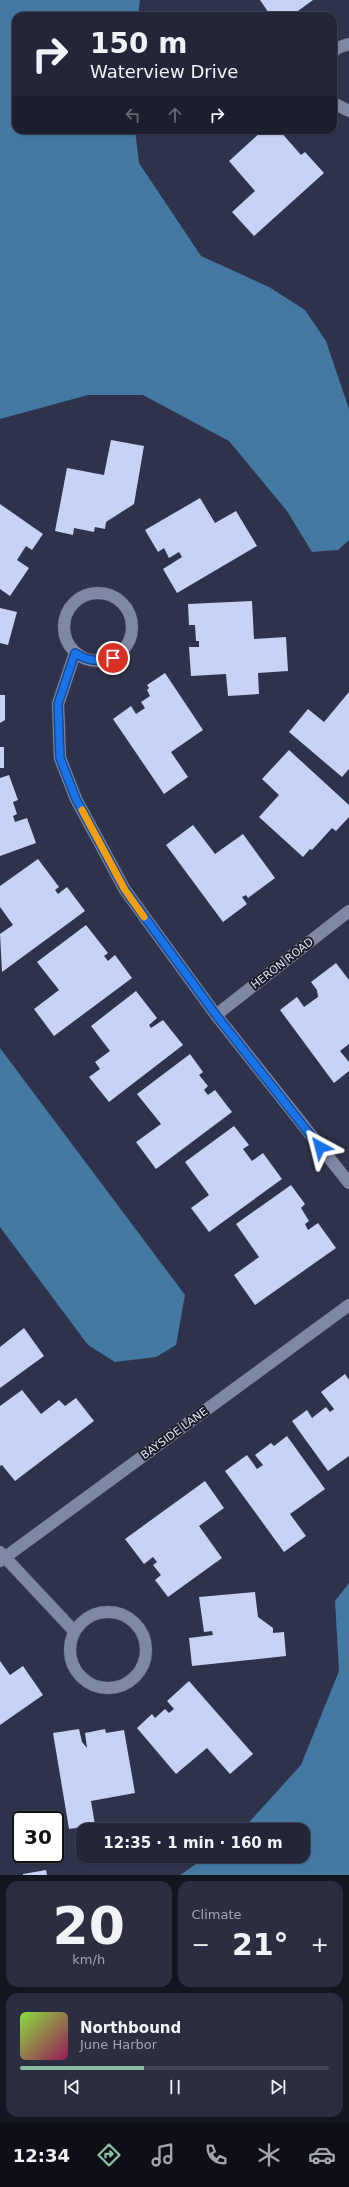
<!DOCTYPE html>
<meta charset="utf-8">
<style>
:root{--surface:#222638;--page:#2a2e40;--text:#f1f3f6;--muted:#a2a5ae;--line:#3f4353;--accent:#8abfa5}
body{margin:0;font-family:"DejaVu Sans",sans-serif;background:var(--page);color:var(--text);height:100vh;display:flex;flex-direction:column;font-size:15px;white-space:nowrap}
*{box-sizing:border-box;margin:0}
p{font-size:13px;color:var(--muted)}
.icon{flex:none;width:22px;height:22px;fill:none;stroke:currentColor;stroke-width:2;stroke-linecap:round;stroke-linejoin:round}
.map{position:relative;height:1875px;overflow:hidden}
.panel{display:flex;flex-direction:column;gap:6px;padding:6px;background:#13151f;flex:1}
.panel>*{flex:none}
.top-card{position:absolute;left:12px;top:12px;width:325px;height:122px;border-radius:12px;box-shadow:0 1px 3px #0004,0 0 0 1px var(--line);background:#222638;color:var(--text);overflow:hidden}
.speed{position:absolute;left:12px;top:1811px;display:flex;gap:8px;font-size:20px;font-weight:700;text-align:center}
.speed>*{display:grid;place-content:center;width:52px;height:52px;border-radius:50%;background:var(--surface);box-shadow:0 1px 3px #0004,0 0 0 1px var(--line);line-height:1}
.speed .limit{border:2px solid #111;border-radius:6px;background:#fff;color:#111}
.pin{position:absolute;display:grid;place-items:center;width:34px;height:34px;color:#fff;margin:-17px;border:2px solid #fff;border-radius:50%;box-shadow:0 1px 4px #0007}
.me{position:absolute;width:44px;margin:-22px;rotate:322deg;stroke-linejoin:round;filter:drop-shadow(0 0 3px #0008)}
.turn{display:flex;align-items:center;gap:14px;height:84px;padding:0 12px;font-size:18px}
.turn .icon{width:52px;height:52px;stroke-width:2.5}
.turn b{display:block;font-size:28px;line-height:34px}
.lanes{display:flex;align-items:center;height:38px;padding:0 12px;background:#0003;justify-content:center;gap:20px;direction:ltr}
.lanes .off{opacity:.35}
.big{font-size:30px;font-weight:800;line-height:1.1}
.panel .widget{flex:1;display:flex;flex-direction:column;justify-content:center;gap:6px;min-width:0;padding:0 14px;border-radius:12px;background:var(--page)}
.panel .dial{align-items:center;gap:0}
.dial b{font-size:52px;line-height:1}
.song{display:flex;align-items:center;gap:12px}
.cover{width:48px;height:48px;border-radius:6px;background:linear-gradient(135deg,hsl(90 70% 55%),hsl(330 70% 35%))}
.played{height:4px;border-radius:2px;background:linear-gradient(90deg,var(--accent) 40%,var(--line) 40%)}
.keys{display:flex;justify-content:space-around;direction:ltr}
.heat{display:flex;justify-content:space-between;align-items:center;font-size:22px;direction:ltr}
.panel .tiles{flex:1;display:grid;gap:6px;grid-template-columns:1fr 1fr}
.widget:last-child{grid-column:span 2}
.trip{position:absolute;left:76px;top:1823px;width:234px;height:40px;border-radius:12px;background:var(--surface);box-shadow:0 1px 3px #0004,0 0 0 1px var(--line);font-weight:800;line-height:40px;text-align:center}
.tabs{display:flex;height:64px;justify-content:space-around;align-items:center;background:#0e0f16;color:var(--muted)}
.tabs .icon{width:28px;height:28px}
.tabs .current{color:var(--accent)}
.tabs b{font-size:18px;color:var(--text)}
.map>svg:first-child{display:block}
.water{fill:#4479a3}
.building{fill:#c8d2f7}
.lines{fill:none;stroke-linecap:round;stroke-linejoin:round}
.minor-casing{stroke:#4c5064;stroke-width:13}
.minor{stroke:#8087a2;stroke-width:12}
.route-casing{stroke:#114b97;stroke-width:10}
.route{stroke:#1a73e8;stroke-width:7}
.slow{stroke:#f59e0b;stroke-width:7}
.labels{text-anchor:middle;stroke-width:4;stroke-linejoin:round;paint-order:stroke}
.street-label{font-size:11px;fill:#e4e8f7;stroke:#191c27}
</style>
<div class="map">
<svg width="349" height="1875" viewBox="0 0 349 1875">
<rect width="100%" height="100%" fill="#2e334b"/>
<g class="water">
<path d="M0 0H140L138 16H16V130H135L139 163 201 256 269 287 305 310 326 341 349 409V540L338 550 312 552 287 511 229 441 143 395H88L0 419Z"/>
<path d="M0 1048 185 1295 176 1345 156 1357 115 1362 88 1345 0 1227Z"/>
<path d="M349 1583V1875H180L208 1856H303V1830H242L301 1765 339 1671 335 1601Z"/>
</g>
<g class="building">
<path d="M260 0H313L291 16H271Z"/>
<path d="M263 130H279L301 155 305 152 324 173 254 236 232 212 255 191 229 161Z"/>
<path d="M111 440 144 446 134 504 106 522 105 529 95 527 94 532 74 528 73 535 55 531 67 468 104 475Z"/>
<path d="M200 498 215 523 236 511 257 546 177 593 163 569 182 557 179 552 169 558 164 548 158 552 145 530Z"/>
<path d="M0 504 43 534 32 550 26 546 17 560 29 568 10 596 0 589Z"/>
<path d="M252 601 254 639 286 637 288 671 258 673 259 694 228 696 226 674 191 676 189 647H199V641H196L195 625H189L188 604Z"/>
<path d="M0 608 17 612 8 645 0 643Z"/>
<path d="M165 673 203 730 171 752 188 777 164 794 113 719 131 706 136 714 145 708 141 702 150 696 147 690 149 688 147 685Z"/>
<path d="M349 692V769L342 777 289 732 308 709 324 722Z"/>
<path d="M0 695H5V720L0 723Z"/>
<rect x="0" y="747" width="4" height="21"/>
<path d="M289 750 349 805V817L336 831 332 828 312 850 310 849 303 857 259 817 279 795 262 779Z"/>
<path d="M9 775 18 800 13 802 17 814 13 816 15 822 27 818 36 843 0 856V778Z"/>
<path d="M193 825 215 854 243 834 275 878 248 898 246 895 242 897 247 904 223 922 166 845Z"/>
<path d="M38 859 59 887 55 890 58 894 67 887 85 911 2 972 0 934 13 925 0 907V886Z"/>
<path d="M86 925 108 953 104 956 108 961 115 955 132 978 54 1036 34 1009 59 990 37 962Z"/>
<path d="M336 963 349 980V1044L340 1051 349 1062V1071L334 1083 280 1010 297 997 304 1007 318 997 317 990 311 982Z"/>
<path d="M136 991 157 1018 149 1025 151 1028 163 1020 183 1045 109 1102 89 1077 100 1069 95 1062 110 1051 91 1026Z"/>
<path d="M190 1054 203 1072 199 1075 208 1086 204 1090 208 1095 215 1090 232 1112 156 1169 136 1142 161 1124 137 1094Z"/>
<path d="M234 1126 249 1145 243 1149 252 1161 263 1153 282 1179 209 1232 191 1208 209 1195 185 1162Z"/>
<path d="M291 1185 305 1204 301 1208 309 1221 305 1224 308 1230 318 1223 336 1248 255 1305 234 1275 259 1257 236 1224Z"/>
<path d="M24 1328 44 1356 0 1388V1347Z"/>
<path d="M345 1374 349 1380V1456L328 1471 292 1421 307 1410 312 1418 326 1407 330 1412 334 1409 321 1392Z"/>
<path d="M22 1390 41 1414 59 1400 65 1406 76 1398 94 1421 15 1481 2 1465 0 1466V1406Z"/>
<path d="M287 1436 325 1489 290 1514 306 1536 284 1552 225 1471 247 1455 257 1469 263 1465 255 1455 271 1443 274 1446Z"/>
<path d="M205 1481 224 1508 199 1526 222 1558 168 1597 155 1580 161 1575 153 1565 157 1562 153 1557 144 1564 125 1539Z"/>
<path d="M255 1592 258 1617 273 1628V1633L284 1632 286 1656 192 1666 189 1638 213 1635 212 1631 204 1632 199 1597Z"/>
<path d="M0 1661 10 1675 23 1666 43 1695 0 1725Z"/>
<path d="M189 1681 253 1754 230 1774 207 1748 176 1774 137 1728 152 1714 155 1718 165 1709 169 1713 174 1709 167 1701Z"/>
<path d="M79 1729 82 1742 87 1748 85 1733 105 1729 106 1733 124 1730 135 1793 91 1801 95 1825 69 1829 53 1733Z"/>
<path d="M46 1870 47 1875H23V1874Z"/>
</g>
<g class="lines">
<defs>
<g id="minor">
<path d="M333 52 337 48 349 44"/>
<path d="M333 103 349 111"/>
<circle cx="98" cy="627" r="34"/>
<path d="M75 653 58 704 60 758 76 799 125 890 216 1015 349 1183"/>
<path d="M216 1015 349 911"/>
<path d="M0 1552 74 1631"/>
<path d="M0 1561 349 1305"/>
<circle cx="108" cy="1650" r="38"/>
</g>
</defs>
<use href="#minor" class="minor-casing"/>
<use href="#minor" class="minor"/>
</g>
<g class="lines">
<defs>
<path id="route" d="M113 658C97 662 88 661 75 653L58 704 60 758 76 799 125 890 216 1015 320 1147"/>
</defs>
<use href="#route" class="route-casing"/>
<use href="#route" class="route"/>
<path class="slow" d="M82 810 125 890 144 917"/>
</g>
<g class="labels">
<g class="street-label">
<text transform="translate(282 963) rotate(-38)" y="4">HERON ROAD</text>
<text transform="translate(174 1433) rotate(-36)" y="4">BAYSIDE LANE</text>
</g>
</g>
</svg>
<div class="speed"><div class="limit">30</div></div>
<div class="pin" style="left:113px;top:658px;background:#d93025"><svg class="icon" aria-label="arrive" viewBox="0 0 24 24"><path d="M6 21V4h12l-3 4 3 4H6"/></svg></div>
<svg class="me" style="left:320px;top:1147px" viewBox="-20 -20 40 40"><path d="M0-17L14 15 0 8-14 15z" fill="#1a73e8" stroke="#fff" stroke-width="4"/></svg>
<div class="trip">12:35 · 1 min · 160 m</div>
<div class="top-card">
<div class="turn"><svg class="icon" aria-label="right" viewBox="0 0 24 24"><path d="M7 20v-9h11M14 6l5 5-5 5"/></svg><div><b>150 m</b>Waterview Drive</div></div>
<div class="lanes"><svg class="icon off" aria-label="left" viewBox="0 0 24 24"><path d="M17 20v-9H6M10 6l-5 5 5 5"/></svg><svg class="icon off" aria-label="ahead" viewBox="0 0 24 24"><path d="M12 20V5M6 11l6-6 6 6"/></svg><svg class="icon" aria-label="right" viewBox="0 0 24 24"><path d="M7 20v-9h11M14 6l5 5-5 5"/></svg></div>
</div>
</div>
<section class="panel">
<div class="tiles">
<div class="widget dial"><b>20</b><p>km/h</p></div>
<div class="widget"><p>Climate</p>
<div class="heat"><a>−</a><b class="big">21°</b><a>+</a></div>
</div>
<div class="widget">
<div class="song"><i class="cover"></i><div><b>Northbound</b><p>June Harbor</p></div></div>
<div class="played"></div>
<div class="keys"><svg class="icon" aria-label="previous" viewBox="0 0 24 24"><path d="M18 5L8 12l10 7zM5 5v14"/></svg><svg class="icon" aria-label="pause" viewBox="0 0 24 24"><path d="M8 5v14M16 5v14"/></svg><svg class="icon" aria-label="next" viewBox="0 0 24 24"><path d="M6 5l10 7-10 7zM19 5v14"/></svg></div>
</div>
</div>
</section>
<nav class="tabs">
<b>12:34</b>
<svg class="icon current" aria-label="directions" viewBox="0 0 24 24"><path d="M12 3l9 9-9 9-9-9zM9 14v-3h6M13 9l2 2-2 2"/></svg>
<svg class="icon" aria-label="music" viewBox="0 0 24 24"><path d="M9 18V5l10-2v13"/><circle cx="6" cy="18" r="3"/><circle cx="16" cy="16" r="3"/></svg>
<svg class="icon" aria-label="phone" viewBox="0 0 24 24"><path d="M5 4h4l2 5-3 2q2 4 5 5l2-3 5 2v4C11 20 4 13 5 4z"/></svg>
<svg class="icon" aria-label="climate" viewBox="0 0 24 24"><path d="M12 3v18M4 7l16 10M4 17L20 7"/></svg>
<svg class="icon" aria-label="car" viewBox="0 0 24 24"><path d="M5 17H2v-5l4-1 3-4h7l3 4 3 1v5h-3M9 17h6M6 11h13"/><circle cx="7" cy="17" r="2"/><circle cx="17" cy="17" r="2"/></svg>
</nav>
